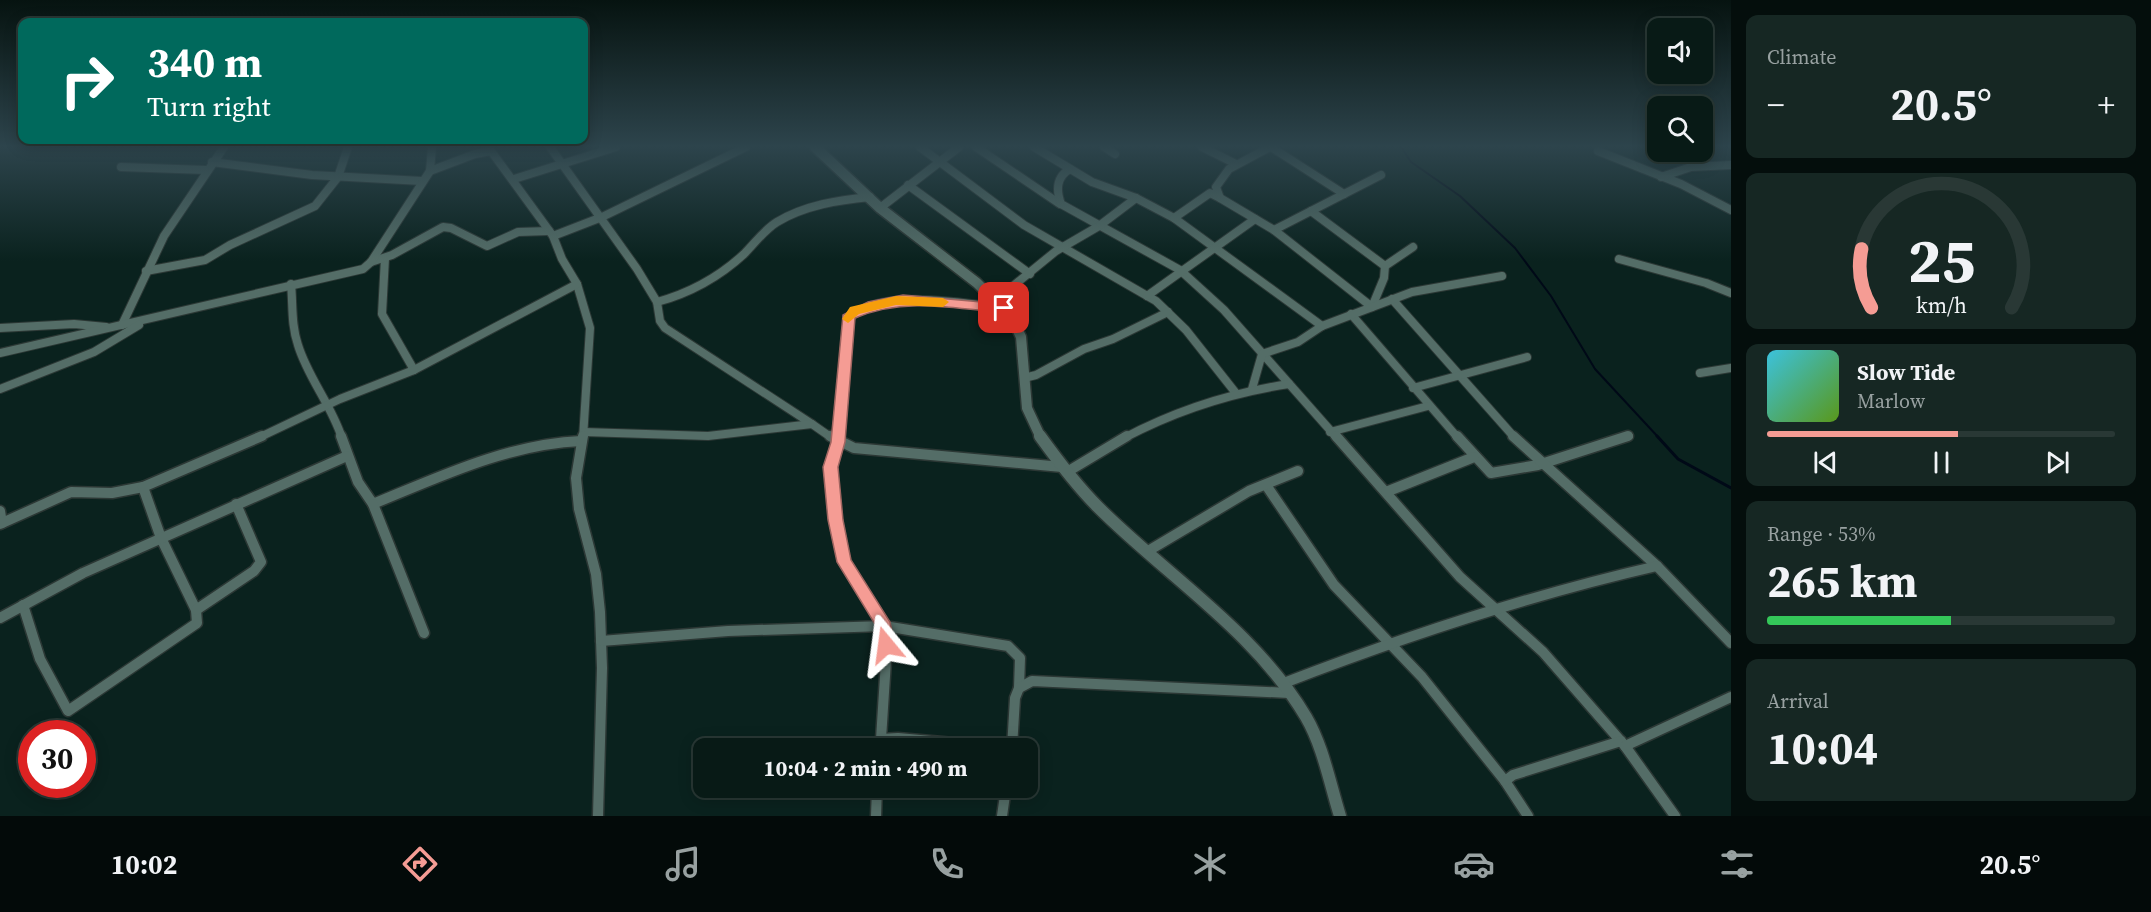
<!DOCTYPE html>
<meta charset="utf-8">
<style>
:root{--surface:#081a16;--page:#162723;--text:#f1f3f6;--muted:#98a1a1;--line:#293835;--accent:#f59c94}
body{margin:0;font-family:"Source Serif 4",serif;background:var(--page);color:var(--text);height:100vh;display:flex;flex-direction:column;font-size:22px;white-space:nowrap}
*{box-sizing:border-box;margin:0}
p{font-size:20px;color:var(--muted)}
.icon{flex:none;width:33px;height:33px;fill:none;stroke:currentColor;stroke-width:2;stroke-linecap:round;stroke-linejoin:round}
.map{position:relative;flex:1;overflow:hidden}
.side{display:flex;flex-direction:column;gap:15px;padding:15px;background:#040e0c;width:420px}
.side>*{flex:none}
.banner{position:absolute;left:18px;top:18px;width:570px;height:126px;border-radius:12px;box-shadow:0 3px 15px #0003,0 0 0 2px var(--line);background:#00695c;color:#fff;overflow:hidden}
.tools{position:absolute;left:1647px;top:18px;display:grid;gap:12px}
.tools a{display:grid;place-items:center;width:66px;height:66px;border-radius:12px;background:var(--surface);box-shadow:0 3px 15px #0003,0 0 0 2px var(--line);font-size:30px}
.speed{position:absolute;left:18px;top:720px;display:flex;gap:12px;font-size:30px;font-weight:700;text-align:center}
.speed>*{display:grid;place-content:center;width:78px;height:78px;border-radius:50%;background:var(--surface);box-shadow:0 3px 15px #0003,0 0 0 2px var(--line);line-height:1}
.speed .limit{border:9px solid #d22;background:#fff;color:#111}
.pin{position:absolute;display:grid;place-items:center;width:51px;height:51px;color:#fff;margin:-26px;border-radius:12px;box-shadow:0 3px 9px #0006}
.me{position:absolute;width:66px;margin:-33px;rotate:344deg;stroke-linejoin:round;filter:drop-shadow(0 0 4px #0008)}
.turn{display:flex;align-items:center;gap:21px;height:126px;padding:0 30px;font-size:27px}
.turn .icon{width:78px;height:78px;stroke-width:2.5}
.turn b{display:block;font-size:42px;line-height:51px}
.big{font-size:45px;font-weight:700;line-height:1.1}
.side .widget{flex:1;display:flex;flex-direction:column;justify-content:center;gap:9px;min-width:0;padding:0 21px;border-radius:12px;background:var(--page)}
.side .dial{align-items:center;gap:0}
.dial svg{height:156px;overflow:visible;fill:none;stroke:var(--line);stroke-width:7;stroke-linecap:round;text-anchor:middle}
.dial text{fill:var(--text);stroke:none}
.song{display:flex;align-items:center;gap:18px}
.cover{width:72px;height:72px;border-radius:9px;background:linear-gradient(135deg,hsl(190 70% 55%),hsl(90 70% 35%))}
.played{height:6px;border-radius:3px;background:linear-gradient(90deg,var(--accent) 55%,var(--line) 55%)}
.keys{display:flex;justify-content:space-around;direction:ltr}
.heat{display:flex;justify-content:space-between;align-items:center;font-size:33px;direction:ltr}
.charge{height:9px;border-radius:4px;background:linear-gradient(90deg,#34c759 53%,var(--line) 0)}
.trip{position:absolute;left:693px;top:738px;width:345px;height:60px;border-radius:12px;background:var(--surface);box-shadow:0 3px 15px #0003,0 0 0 2px var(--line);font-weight:700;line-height:60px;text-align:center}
.dock{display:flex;height:96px;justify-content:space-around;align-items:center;background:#030a09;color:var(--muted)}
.dock .icon{width:42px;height:42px}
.dock .selected{color:var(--accent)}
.dock b{font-size:27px;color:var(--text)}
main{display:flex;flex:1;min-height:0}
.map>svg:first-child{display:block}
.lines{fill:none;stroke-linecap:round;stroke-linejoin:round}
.stream-far1{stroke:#000917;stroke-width:2}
.stream{stroke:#000917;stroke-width:3}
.minor-far1-casing{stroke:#2c3835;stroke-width:10}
.minor-casing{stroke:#2c3835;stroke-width:13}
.tertiary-far1-casing{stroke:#2c3835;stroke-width:13}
.tertiary-casing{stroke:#2c3835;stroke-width:15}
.minor-far1{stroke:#546d67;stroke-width:8}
.minor{stroke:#546d67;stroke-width:10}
.tertiary-far1{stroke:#546d67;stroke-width:10}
.tertiary{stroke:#546d67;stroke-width:12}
.route{fill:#f59c94;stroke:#9f6560;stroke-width:1.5}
.slow{fill:#f59e0b}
</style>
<main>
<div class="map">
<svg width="1731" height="816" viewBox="0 0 1731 816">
<rect width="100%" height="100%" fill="#0a221e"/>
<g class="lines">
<path class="stream-far1" d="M1401 147 1411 162 1460 196 1515 248 1551 296 1595 369 1659 438"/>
<path class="stream" d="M1657 436 1678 459 1731 488"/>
<defs>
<g id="minor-far1">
<path d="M550 147 637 269 657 302 660 321 665 328 812 424"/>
<path d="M920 147 1024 225 1156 301 1186 330 1235 392"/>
<path d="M976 147 1060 204"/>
<path d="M1034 147 1092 182 1136 198 1174 218 1322 326"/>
<path d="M1104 147 1115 154"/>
<path d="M1202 147 1236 164"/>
<path d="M1271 147 1344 194"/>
<path d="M1598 151 1681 184 1731 210"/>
<path d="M212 162 312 175 422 181"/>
<path d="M121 167 206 170"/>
<path d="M1070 169C1056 177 1056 190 1061 204L1180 270 1224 310 1337 438"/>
<path d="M430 171 432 147"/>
<path d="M1661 177 1691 167 1731 165"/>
<path d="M514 179 616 147"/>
<path d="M908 185 1030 274"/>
<path d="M1220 198 1274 230 1372 307 1384 278 1385 266 1413 247"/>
<path d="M880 208 959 147"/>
<path d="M1311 211 1385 266"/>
<path d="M1174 218 1210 193 1220 198 1216 187 1229 169 1270 147"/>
<path d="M1274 230 1381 175"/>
<path d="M553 236 602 217 746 147"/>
<path d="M385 258 382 314 414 370"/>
<path d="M1619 259 1706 283 1731 293"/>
<path d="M371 262 392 255 443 227 451 228 487 246 518 232 549 231"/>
<path d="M146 271 205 260 230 245 315 206 338 177 348 147"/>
<path d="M291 284C293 304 291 325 298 345 308 378 331 404 342 438"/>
<path d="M1147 296 1255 219"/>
<path d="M1392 299 1515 438"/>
<path d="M996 300 1056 251 1099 226 1136 198"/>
<path d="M657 302C690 293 719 277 744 254 755 243 764 230 777 222 805 205 839 200 870 197"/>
<path d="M1351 314 1458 438"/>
<path d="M122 325 164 236 224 147"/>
<path d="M0 328 74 324 106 327"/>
<path d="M0 353 363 269 371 262 430 171 475 154 491 151 553 236 562 259 577 284 590 328 583 438"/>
<path d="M1700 373 1731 368"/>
<path d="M1024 378 1036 375 1084 349 1113 339 1168 312"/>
<path d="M1413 388 1527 357"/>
<path d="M0 389 94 352 139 325"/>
<path d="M1252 389 1262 354 1298 342 1322 326 1412 292 1502 276"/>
<path d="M584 432 708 436 812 424 832 438"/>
<path d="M1330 432 1428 406"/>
<path d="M258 438 340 399 414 370 577 284"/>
<path d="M838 438 848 320C876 287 963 303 1003 308"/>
<path d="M1124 438C1177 410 1230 393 1289 384"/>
<path d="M1623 438 1629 436"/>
</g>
<g id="minor">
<path d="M341 436 358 482 373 504C439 477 508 444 581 441"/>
<path d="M583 436 576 478 579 509 596 574 600 612 602 668 598 816"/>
<path d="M830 436 854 448 1062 467"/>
<path d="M838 436 831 467 835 520 844 562 882 622 887 645 881 739"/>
<path d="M1336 436 1460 577 1543 652 1625 746"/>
<path d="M1457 436 1491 473 1538 465 1628 436"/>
<path d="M1513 436 1657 566 1731 643"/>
<path d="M1067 472 1127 436"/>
<path d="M1266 485 1334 585 1422 677 1505 781 1528 816"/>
<path d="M1386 492 1474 457"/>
<path d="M373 504 424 633"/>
<path d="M0 511 2 523"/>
<path d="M0 524 71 492 112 493 143 487"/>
<path d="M1148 551 1249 491 1298 471"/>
<path d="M23 605 40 659 68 711 197 623 196 610 161 538 143 487 262 436"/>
<path d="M196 610 254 571 261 562 236 504"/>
<path d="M0 618 83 573 347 456"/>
<path d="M601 641 728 631 884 626 1008 646 1020 658 1019 688"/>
<path d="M1284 683C1406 636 1530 595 1657 566"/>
<path d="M880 748 881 739 898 738 1009 748"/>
<path d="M1012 748 1015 698 1019 688 1032 681 1289 693"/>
<path d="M1505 781 1513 775 1621 741"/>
<path d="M876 816 877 788"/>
<path d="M1002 816 1006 788"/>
<path d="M1675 816 1625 746 1731 697"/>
</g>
<path id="tertiary-far1" d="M815 147 880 208 977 283 1012 318 1021 337 1027 408 1041 438"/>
<path id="tertiary" d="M1040 436C1058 461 1076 485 1098 507 1167 576 1255 631 1306 717 1323 746 1330 784 1340 816"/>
</defs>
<use href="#minor-far1" class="minor-far1-casing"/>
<use href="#minor" class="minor-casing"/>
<use href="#tertiary-far1" class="tertiary-far1-casing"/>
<use href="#tertiary" class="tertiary-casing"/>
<use href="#minor-far1" class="minor-far1"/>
<use href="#minor" class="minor"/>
<use href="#tertiary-far1" class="tertiary-far1"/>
<use href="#tertiary" class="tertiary"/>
</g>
<linearGradient id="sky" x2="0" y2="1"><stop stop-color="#061310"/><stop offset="0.56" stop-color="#2d444c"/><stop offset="1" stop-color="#2d444c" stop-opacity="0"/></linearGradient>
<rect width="1731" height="261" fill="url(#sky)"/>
<path class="route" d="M903 295 1004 304 1010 308 1004 313C954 308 903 297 855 318L845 442 838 467 843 520 851 560 890 622 895 645 892 651 886 653 881 651 875 624 837 562 828 520 823 467 831 442 843 315 868 302Z"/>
<path class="slow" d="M896 296 943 298 949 302 943 307 896 305 859 314 848 323 842 319 850 307Z"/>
</svg>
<div class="tools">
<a><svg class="icon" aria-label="sound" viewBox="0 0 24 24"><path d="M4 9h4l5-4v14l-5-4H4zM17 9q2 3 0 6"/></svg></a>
<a><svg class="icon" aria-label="search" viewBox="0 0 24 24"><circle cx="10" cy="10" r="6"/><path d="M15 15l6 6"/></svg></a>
</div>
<div class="speed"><div class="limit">30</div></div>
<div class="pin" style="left:1004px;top:308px;background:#d93025"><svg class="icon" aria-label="arrive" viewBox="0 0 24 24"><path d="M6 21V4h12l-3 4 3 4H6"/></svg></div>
<svg class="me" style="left:886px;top:645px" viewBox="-20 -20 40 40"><path d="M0-17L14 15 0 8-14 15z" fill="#f59c94" stroke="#fff" stroke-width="4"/></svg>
<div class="trip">10:04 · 2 min · 490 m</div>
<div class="banner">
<div class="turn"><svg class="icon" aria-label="right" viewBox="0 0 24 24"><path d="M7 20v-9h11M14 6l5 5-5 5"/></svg><div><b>340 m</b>Turn right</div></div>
</div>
</div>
<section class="side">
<div class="widget"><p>Climate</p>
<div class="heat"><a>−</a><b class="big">20.5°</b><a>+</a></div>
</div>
<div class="widget dial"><svg viewBox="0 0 100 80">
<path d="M14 69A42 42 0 1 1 86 69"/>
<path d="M14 69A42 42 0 0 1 9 39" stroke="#f59c94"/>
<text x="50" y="56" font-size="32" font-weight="700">25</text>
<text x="50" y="72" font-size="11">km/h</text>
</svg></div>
<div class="widget">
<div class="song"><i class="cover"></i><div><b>Slow Tide</b><p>Marlow</p></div></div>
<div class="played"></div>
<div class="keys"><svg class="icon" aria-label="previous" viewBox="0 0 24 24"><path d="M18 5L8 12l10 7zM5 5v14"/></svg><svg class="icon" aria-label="pause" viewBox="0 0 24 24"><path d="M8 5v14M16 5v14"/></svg><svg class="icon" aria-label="next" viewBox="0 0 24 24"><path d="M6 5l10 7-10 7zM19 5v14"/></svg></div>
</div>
<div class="widget"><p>Range · 53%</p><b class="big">265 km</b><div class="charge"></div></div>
<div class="widget"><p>Arrival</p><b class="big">10:04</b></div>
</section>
</main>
<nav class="dock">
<b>10:02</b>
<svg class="icon selected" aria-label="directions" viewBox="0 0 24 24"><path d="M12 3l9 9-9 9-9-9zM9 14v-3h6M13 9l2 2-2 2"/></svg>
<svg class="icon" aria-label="music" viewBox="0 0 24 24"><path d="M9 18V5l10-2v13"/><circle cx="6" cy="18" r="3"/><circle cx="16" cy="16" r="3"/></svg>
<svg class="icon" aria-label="phone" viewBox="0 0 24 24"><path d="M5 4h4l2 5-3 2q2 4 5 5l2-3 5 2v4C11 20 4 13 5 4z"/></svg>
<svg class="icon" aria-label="climate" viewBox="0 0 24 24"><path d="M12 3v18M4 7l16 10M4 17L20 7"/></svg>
<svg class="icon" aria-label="car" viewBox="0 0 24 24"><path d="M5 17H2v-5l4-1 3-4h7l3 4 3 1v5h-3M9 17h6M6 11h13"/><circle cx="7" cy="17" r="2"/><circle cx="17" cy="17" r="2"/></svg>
<svg class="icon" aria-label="filters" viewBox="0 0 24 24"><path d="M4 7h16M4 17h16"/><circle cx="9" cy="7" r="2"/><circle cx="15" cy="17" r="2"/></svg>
<b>20.5°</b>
</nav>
